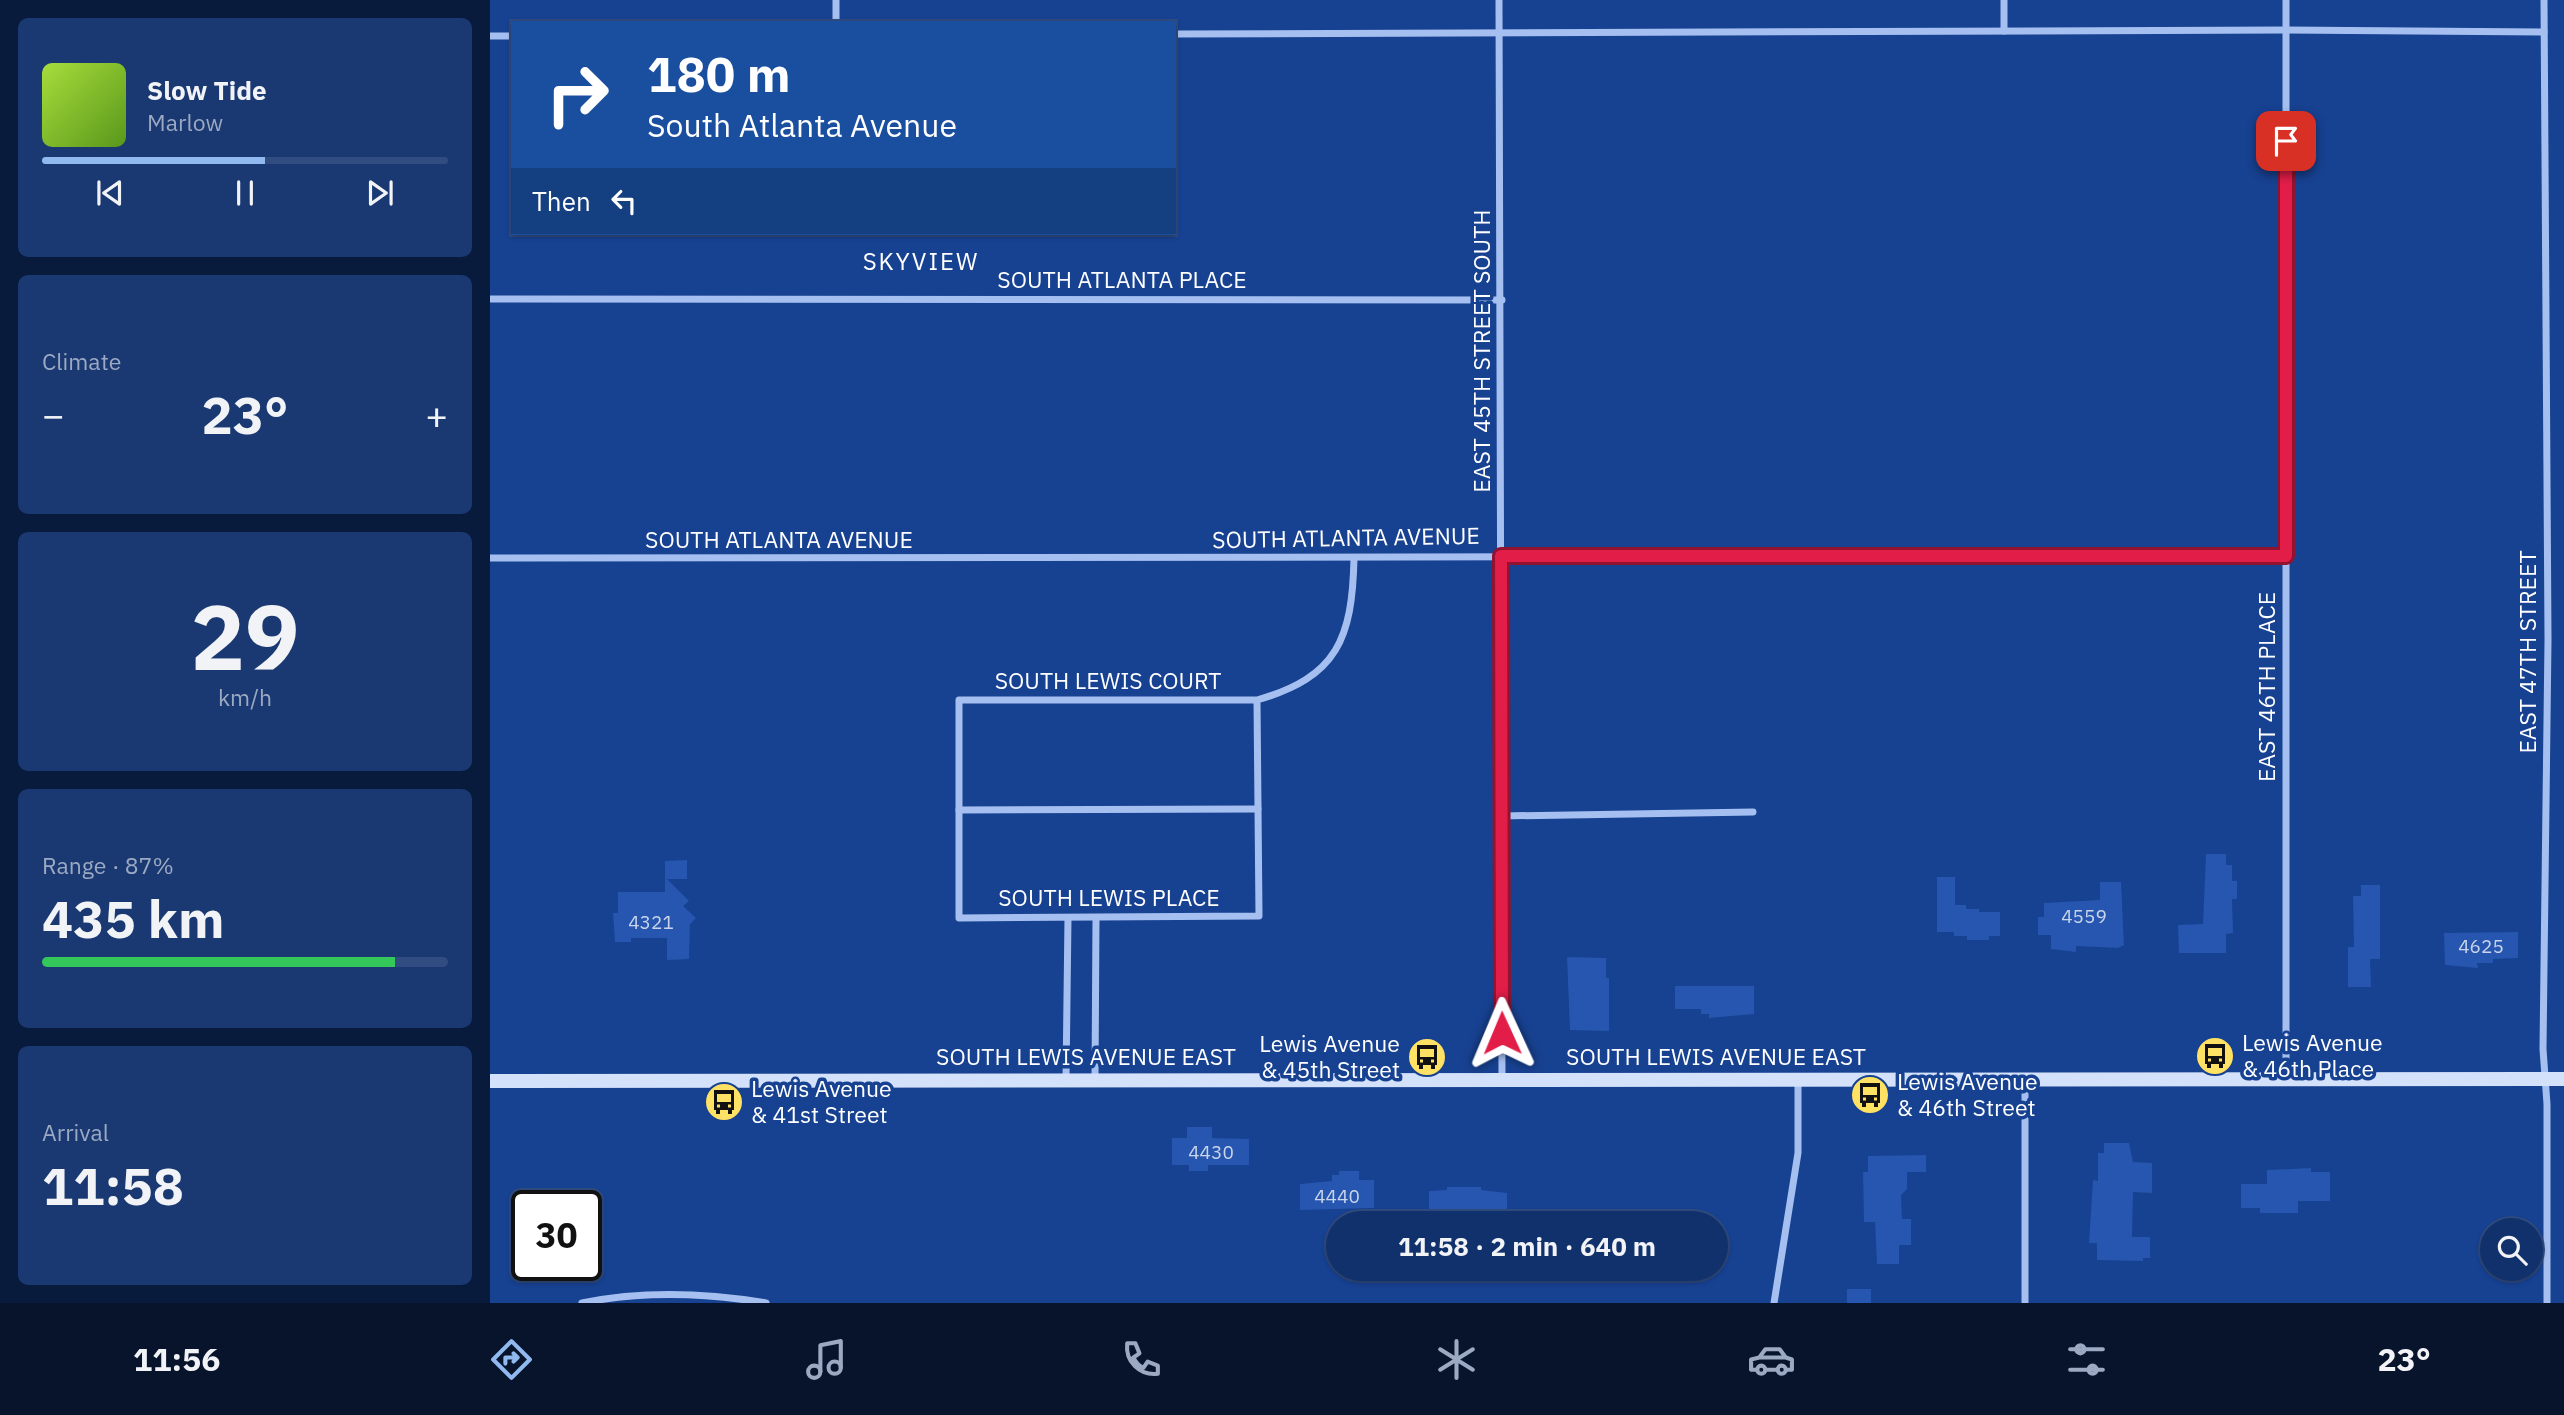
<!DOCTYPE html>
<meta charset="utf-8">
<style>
:root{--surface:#11316d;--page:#1a3972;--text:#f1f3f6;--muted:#9ca9c2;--line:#304c80;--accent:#90b9f0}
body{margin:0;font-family:"IBM Plex Sans",sans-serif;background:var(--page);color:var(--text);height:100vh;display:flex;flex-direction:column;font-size:26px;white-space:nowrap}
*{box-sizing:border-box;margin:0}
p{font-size:23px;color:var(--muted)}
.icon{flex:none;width:38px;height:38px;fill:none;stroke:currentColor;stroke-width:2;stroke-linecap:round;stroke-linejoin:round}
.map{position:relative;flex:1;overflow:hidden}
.side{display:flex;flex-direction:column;gap:18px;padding:18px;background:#091b3c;width:490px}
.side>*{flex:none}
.guide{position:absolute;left:21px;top:21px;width:665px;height:214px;border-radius:0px;box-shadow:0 2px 5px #0004,0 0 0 2px var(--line);background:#1a4fa0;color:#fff;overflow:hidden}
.tools{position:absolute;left:1990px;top:1218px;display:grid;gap:14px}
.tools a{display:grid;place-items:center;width:63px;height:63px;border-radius:50%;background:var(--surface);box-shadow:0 2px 5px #0004,0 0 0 2px var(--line);font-size:35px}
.speed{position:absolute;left:21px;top:1190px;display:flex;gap:14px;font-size:35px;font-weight:700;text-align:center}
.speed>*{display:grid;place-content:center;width:91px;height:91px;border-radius:50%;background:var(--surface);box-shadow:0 2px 5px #0004,0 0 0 2px var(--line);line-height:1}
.speed .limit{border:4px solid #111;border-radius:10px;background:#fff;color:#111}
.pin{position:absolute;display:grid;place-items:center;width:60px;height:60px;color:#fff;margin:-30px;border-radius:14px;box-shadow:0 4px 10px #0006}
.me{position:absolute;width:77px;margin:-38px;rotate:359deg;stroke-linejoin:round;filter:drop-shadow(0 0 5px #0008)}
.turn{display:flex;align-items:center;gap:24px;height:147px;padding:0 21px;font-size:32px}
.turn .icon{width:91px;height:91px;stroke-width:2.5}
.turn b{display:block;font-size:49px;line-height:60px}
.then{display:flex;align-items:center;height:66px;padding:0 21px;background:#0003;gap:14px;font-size:26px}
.big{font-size:52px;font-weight:700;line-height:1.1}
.side .card{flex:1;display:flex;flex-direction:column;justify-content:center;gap:10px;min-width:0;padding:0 24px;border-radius:10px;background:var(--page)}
.side .dial{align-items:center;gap:0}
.dial b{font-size:91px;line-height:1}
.song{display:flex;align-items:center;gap:21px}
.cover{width:84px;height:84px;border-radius:10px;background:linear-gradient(135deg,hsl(80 70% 55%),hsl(90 70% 35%))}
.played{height:7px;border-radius:4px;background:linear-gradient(90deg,var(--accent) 55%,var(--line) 55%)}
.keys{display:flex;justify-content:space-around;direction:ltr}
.heat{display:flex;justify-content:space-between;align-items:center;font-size:38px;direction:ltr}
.charge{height:10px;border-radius:5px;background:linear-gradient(90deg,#34c759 87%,var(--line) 0)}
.trip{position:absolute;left:836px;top:1211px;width:402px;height:70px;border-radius:35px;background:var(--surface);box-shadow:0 2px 5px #0004,0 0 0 2px var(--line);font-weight:700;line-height:70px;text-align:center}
.dock{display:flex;height:112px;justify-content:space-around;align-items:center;background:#07142c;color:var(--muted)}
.dock .icon{width:49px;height:49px}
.dock .current{color:var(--accent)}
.dock b{font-size:32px;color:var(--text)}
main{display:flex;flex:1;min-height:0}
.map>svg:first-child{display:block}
.building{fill:#2656af}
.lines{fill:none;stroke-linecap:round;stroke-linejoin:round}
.street{stroke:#a5c0f0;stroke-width:7}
.secondary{stroke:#d3e1fb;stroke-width:14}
.route-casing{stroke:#92132f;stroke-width:18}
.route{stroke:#e11d48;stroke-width:12}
.labels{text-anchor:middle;stroke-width:7;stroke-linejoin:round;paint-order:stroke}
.number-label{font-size:19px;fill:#c9d5eb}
.street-label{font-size:23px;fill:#fff;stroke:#174191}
.poi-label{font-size:23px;fill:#fff;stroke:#174191;text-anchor:start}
.neighbourhood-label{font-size:24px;letter-spacing:2px;fill:#fff;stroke:#174191}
</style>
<main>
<section class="side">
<div class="card">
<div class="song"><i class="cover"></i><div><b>Slow Tide</b><p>Marlow</p></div></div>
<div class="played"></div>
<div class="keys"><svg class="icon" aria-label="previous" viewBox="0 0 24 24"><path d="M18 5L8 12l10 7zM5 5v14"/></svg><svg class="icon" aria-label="pause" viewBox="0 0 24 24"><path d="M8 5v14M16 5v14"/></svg><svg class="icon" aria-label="next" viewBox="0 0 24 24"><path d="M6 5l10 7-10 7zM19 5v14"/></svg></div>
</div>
<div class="card"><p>Climate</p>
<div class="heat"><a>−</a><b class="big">23°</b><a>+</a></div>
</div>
<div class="card dial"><b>29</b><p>km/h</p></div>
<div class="card"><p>Range · 87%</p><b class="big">435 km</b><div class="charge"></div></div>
<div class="card"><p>Arrival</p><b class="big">11:58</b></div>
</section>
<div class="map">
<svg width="2074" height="1303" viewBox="0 0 2074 1303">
<rect width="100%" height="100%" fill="#174191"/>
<g class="building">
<path d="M1716 854H1736V865H1742V881H1747V899H1742L1743 933 1736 934V953H1689L1688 925 1713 924Z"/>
<path d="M197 860V879H177L199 901 193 906 206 918 200 924 199 959 177 960V938H141V942H125L123 913H128V892H175V861Z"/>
<path d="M1447 877H1465V905H1476V909H1489V912H1510V936H1499V940H1477V936H1464V932H1447Z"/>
<path d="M1610 882H1631L1634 945 1628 948 1586 946V952L1561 949V935H1548V917H1554V903L1610 900Z"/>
<path d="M1871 885H1890V959H1880L1881 987H1858V947H1864L1863 896H1871Z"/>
<path d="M2028 932V958L2003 959V963H1987L1988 968 1955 965 1954 933Z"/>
<path d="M1077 957 1116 958V978H1119V1031L1080 1030Z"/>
<path d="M1185 986H1264V1014L1219 1018V1014H1211V1009H1185Z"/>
<path d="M697 1127H722V1138L759 1139V1165H718V1171H699V1165H682V1138H697Z"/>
<path d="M1614 1143H1639L1643 1162 1662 1163V1193L1643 1192 1642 1237H1660V1258H1653V1261L1607 1260V1243H1599L1603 1180 1608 1181V1153H1614Z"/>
<path d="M1436 1155V1172H1417V1189L1411 1195 1412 1219H1421V1245H1409V1264H1387L1385 1222H1374L1373 1172H1378V1156Z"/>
<path d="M1821 1168V1172H1840V1201H1808V1213H1770V1208H1751V1184H1777V1170Z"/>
<path d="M849 1171H869V1180H884V1208L810 1210V1184L842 1181V1175H849Z"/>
<path d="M957 1187H991V1190L1017 1193V1223H939V1191L957 1190Z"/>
<rect x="1357" y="1289" width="24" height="14"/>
</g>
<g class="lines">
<g class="street">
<path d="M346 0V23"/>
<path d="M1009 0 1012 1080"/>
<path d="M1514 0V31"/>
<path d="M1796 0V1079"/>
<path d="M2054 0 2058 640 2053 1049 2057 1104V1303"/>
<path d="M684 34 1796 30 2054 32"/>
<path d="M0 36H23"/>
<path d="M0 299 1012 300"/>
<path d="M0 558 1796 556"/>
<path d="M767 700 769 916 469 918V700H767C848 677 862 638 864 559"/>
<path d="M469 810 768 809"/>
<path d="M1011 816 1263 812"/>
<path d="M576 1079 578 918"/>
<path d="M605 1079 606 918"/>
<path d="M92 1303C151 1291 216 1293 276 1303"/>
<path d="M1284 1303 1308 1153V1080"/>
<path d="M1535 1303V1080"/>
</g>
<path class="secondary" d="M0 1081 2074 1079"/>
</g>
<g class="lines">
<defs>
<path id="route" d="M1012 1033 1011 556H1796V141"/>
</defs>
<use href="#route" class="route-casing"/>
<use href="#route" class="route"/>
</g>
<defs>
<symbol id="bus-disc" viewBox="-11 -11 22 22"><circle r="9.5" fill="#ffe164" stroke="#174191"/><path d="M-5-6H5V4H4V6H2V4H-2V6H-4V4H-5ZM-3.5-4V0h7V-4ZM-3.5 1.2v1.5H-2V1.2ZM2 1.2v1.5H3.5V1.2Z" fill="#111"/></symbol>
</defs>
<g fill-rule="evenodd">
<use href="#bus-disc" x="1703" y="1034" width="44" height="44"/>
<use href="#bus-disc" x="915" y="1035" width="44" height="44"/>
<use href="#bus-disc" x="1358" y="1073" width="44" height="44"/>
<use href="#bus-disc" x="212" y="1080" width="44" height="44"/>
</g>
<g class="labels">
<g class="number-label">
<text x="1594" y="923">4559</text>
<text x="161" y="929">4321</text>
<text x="1991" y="953">4625</text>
<text x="721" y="1159">4430</text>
<text x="847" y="1203">4440</text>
</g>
<g class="street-label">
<text x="632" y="288">SOUTH ATLANTA PLACE</text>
<text transform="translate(992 351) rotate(-90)" y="8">EAST 45TH STREET SOUTH</text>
<text transform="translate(856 538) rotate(-1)" y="8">SOUTH ATLANTA AVENUE</text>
<text x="289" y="548">SOUTH ATLANTA AVENUE</text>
<text transform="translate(2038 652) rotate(-90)" y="8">EAST 47TH STREET</text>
<text x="618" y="689">SOUTH LEWIS COURT</text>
<text transform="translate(1777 687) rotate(-90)" y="8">EAST 46TH PLACE</text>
<text x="619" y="906">SOUTH LEWIS PLACE</text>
<text x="596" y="1065">SOUTH LEWIS AVENUE EAST</text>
<text x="1226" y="1065">SOUTH LEWIS AVENUE EAST</text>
</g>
<g class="poi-label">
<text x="1752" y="1051">Lewis Avenue<tspan x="1752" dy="26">&amp; 46th Place</tspan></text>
<text x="910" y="1052" text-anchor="end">Lewis Avenue<tspan x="910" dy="26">&amp; 45th Street</tspan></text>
<text x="1407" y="1090">Lewis Avenue<tspan x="1407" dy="26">&amp; 46th Street</tspan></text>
<text x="261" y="1097">Lewis Avenue<tspan x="261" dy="26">&amp; 41st Street</tspan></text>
</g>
<g class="neighbourhood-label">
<text x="431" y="270">SKYVIEW</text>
</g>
</g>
</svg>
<div class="tools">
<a><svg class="icon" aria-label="search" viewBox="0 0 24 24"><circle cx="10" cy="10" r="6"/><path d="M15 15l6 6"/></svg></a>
</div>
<div class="speed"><div class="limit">30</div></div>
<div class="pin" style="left:1796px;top:141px;background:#d93025"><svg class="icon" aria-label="arrive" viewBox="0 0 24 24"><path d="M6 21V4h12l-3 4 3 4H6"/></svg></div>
<svg class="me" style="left:1012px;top:1033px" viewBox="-20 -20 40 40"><path d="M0-17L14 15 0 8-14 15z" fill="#e11d48" stroke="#fff" stroke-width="4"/></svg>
<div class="trip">11:58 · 2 min · 640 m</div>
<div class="guide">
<div class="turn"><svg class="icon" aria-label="right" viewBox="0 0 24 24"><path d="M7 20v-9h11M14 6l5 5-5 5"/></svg><div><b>180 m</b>South Atlanta Avenue</div></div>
<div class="then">Then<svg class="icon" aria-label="left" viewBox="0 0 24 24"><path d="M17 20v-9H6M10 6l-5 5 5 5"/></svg></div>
</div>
</div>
</main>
<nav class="dock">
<b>11:56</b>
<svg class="icon current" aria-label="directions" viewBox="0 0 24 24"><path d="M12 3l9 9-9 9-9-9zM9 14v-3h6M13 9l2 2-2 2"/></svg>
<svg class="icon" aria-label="music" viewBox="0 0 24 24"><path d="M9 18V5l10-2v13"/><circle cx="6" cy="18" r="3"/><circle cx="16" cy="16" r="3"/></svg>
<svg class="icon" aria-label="phone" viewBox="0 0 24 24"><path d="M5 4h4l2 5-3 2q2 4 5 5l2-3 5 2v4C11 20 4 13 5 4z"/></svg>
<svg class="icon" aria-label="climate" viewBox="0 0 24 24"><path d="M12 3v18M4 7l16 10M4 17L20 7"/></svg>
<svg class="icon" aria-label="car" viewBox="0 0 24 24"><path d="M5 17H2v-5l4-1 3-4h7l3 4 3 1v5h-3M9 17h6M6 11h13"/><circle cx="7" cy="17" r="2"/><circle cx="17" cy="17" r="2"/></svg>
<svg class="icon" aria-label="filters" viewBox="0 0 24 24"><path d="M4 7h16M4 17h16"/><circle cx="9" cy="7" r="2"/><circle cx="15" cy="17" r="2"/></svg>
<b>23°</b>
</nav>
